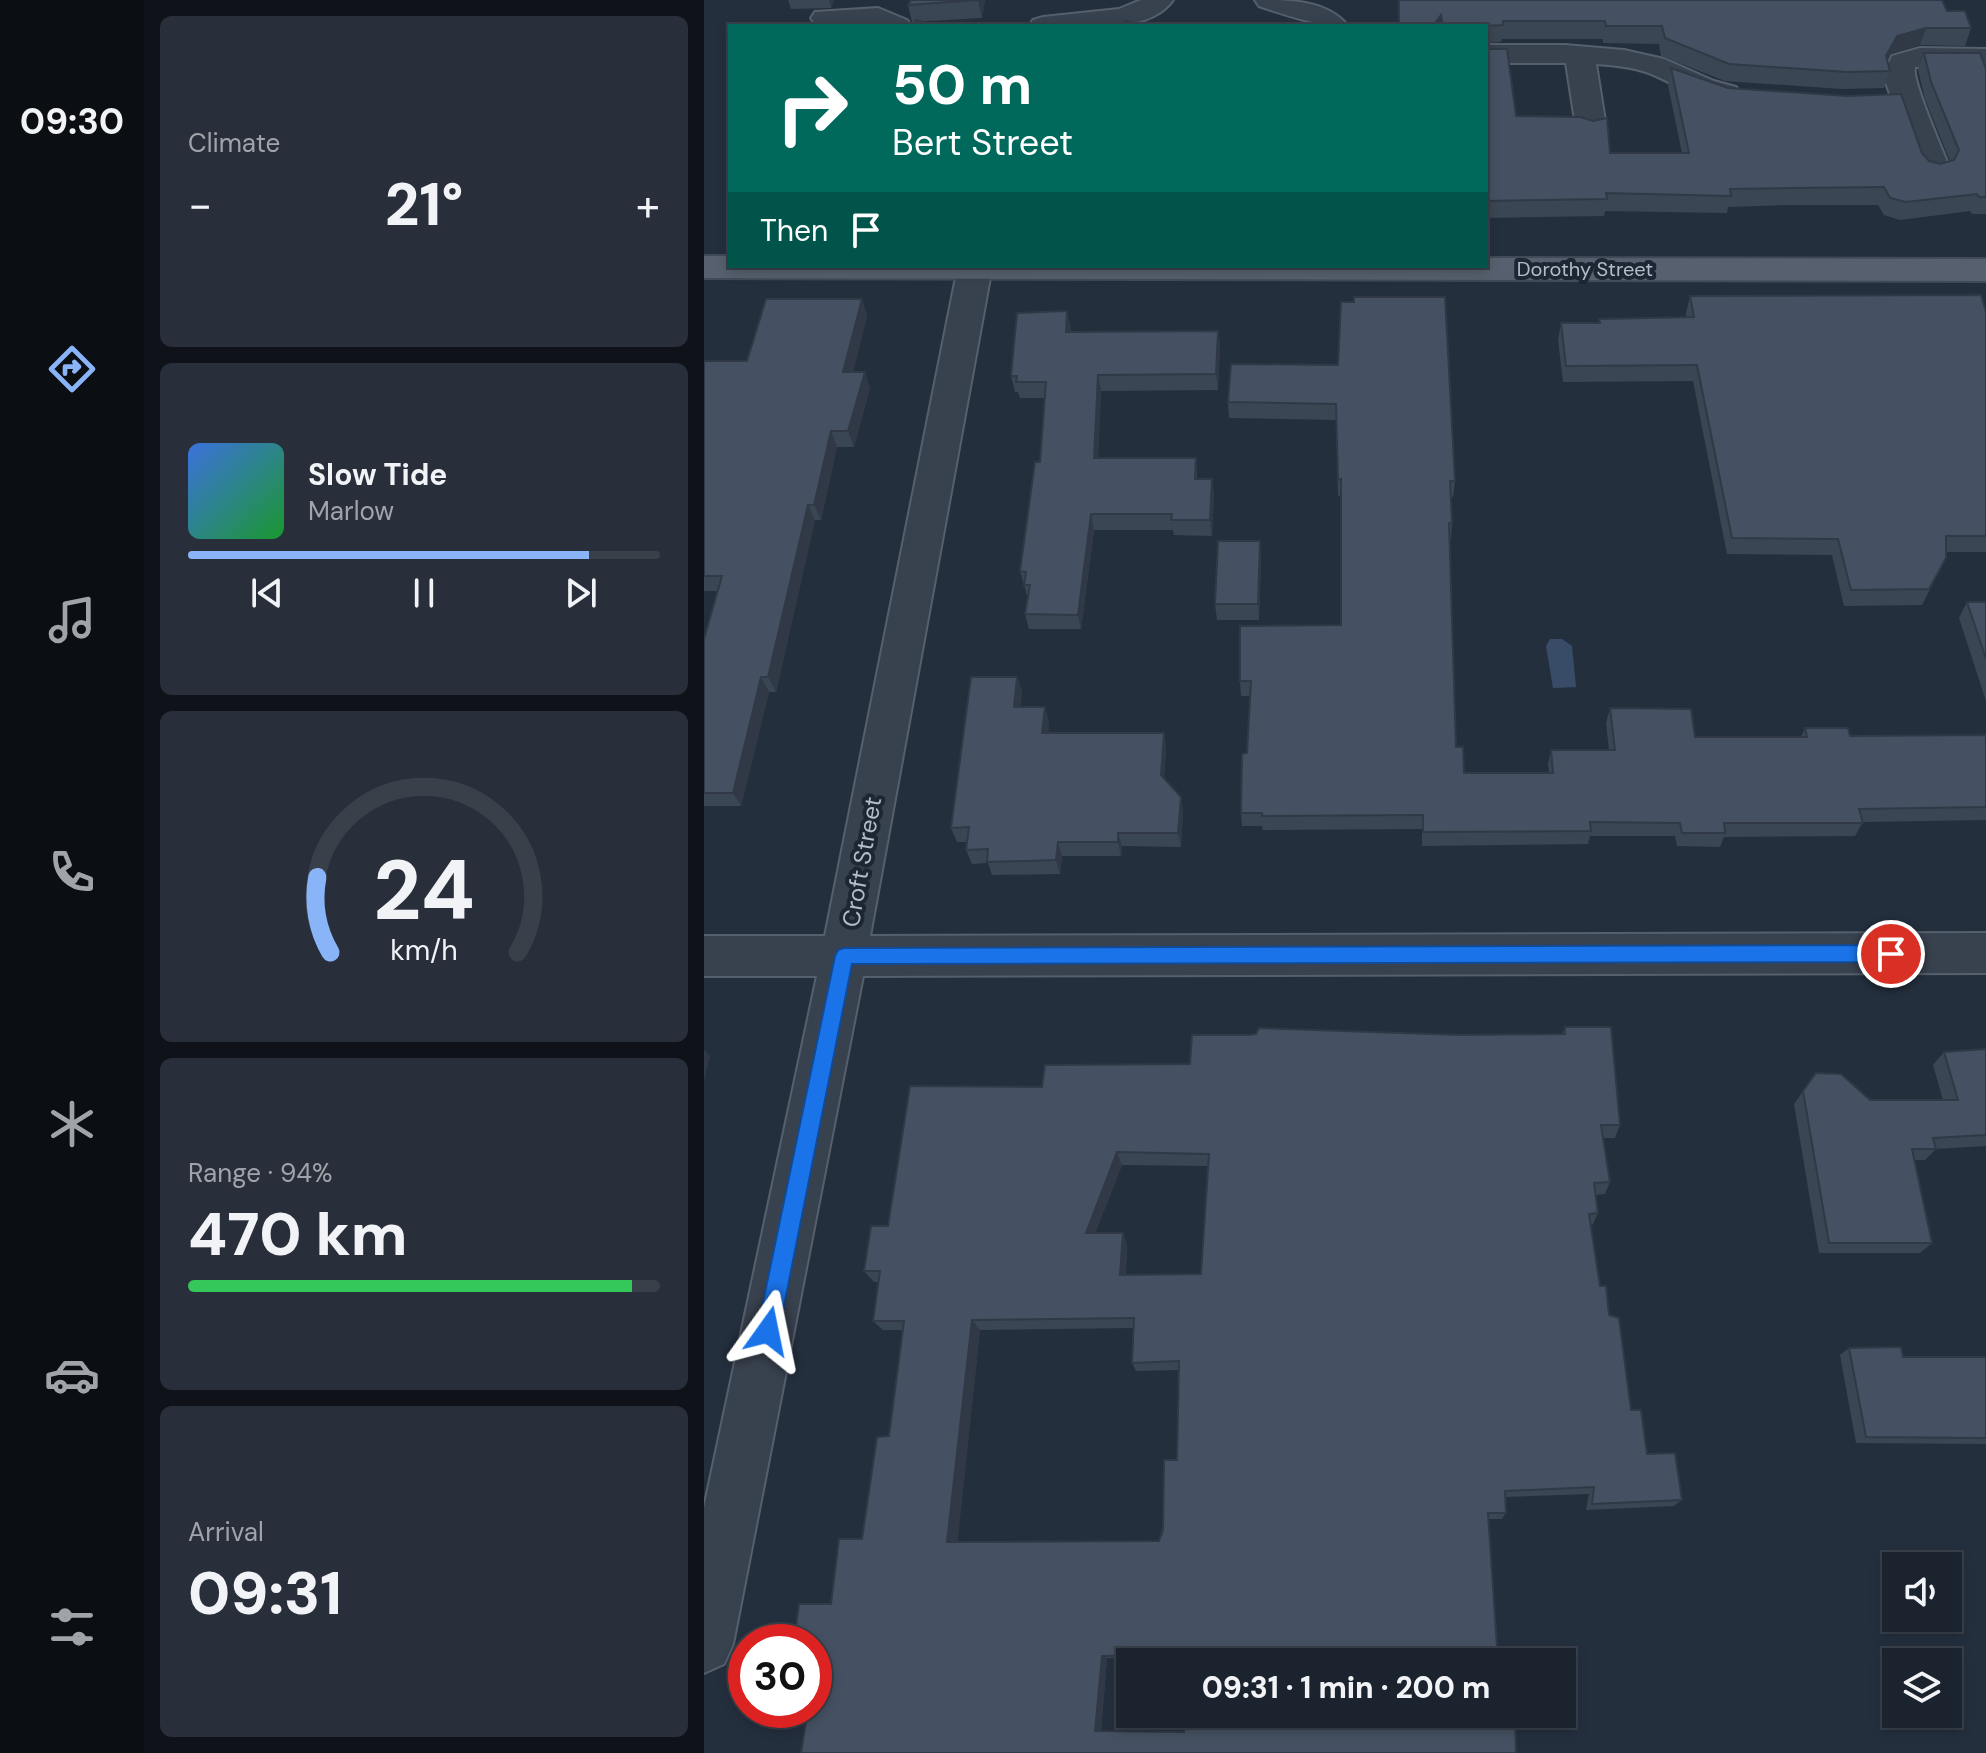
<!DOCTYPE html>
<meta charset="utf-8">
<style>
:root{--surface:#1b232e;--page:#282f3a;--text:#f1f3f6;--muted:#a0a4aa;--line:#39404a;--accent:#8ab4f8}
body{margin:0;font-family:"DM Sans",sans-serif;background:var(--page);color:var(--text);height:100vh;display:flex;flex-direction:column;font-size:30px;white-space:nowrap}
*{box-sizing:border-box;margin:0}
p{font-size:26px;color:var(--muted)}
.icon{flex:none;width:44px;height:44px;fill:none;stroke:currentColor;stroke-width:2;stroke-linecap:round;stroke-linejoin:round}
.map{position:relative;flex:1;overflow:hidden}
.panel{display:flex;flex-direction:column;gap:16px;padding:16px;background:#0f1319;width:560px}
.panel>*{flex:none}
.top-card{position:absolute;left:24px;top:24px;width:760px;height:244px;border-radius:0px;box-shadow:0 4px 12px #0003,0 0 0 2px var(--line);background:#00695c;color:#fff;overflow:hidden}
.controls{position:absolute;left:1178px;top:1552px;display:grid;gap:16px}
.controls a{display:grid;place-items:center;width:80px;height:80px;border-radius:0px;background:var(--surface);box-shadow:0 4px 12px #0003,0 0 0 2px var(--line);font-size:40px}
.speed{position:absolute;left:24px;top:1624px;display:flex;gap:16px;font-size:40px;font-weight:700;text-align:center}
.speed>*{display:grid;place-content:center;width:104px;height:104px;border-radius:50%;background:var(--surface);box-shadow:0 4px 12px #0003,0 0 0 2px var(--line);line-height:1}
.speed .limit{border:12px solid #d22;background:#fff;color:#111}
.pin{position:absolute;display:grid;place-items:center;width:68px;height:68px;color:#fff;margin:-34px;border:4px solid #fff;border-radius:50%;box-shadow:0 2px 8px #0007}
.me{position:absolute;width:88px;margin:-44px;rotate:12deg;stroke-linejoin:round;filter:drop-shadow(0 0 6px #0008)}
.turn{display:flex;align-items:center;gap:28px;height:168px;padding:0 32px;font-size:36px}
.turn .icon{width:104px;height:104px;stroke-width:2.5}
.turn b{display:block;font-size:56px;line-height:68px}
.then{display:flex;align-items:center;height:76px;padding:0 32px;background:#0003;gap:16px;font-size:30px}
.big{font-size:60px;font-weight:800;line-height:1.1}
.panel .widget{flex:1;display:flex;flex-direction:column;justify-content:center;gap:12px;min-width:0;padding:0 28px;border-radius:12px;background:var(--page)}
.panel .dial{align-items:center;gap:0}
.dial svg{height:208px;overflow:visible;fill:none;stroke:var(--line);stroke-width:7;stroke-linecap:round;text-anchor:middle}
.dial text{fill:var(--text);stroke:none}
.song{display:flex;align-items:center;gap:24px}
.cover{width:96px;height:96px;border-radius:12px;background:linear-gradient(135deg,hsl(220 70% 55%),hsl(130 70% 35%))}
.played{height:8px;border-radius:4px;background:linear-gradient(90deg,var(--accent) 85%,var(--line) 85%)}
.keys{display:flex;justify-content:space-around;direction:ltr}
.heat{display:flex;justify-content:space-between;align-items:center;font-size:44px;direction:ltr}
.charge{height:12px;border-radius:6px;background:linear-gradient(90deg,#34c759 94%,var(--line) 0)}
.trip{position:absolute;left:412px;top:1648px;width:460px;height:80px;border-radius:0px;background:var(--surface);box-shadow:0 4px 12px #0003,0 0 0 2px var(--line);font-weight:800;line-height:80px;text-align:center}
main{display:flex;flex:1;min-height:0}
.tabs{display:flex;flex-direction:column;width:144px;justify-content:space-around;align-items:center;background:#0b0e12;color:var(--muted)}
.tabs .icon{width:56px;height:56px}
.tabs .on{color:var(--accent)}
.tabs b{font-size:36px;color:var(--text)}
.map>svg:first-child{display:block}
.water{fill:#394c67}
.lines{fill:none;stroke-linecap:round;stroke-linejoin:round}
.minor-casing{stroke:#565f6c;stroke-width:4}
.major-casing{stroke:#414a57;stroke-width:4}
.minor{fill:#38414e;fill-rule:evenodd}
.major{fill:#56606e;fill-rule:evenodd}
.wall{fill:#3b4654;fill-rule:evenodd}
.shaded-wall{fill:#303945}
.building{fill:#455162;stroke:#303945;stroke-width:2;fill-rule:evenodd}
.route{fill:#1a73e8;stroke:#114b97;stroke-width:2}
.labels{text-anchor:middle;stroke-width:8;stroke-linejoin:round;paint-order:stroke}
.far-street-label{font-size:20px;fill:#b4bcc9;stroke:#1d2633}
.street-label{font-size:24px;fill:#b4bcc9;stroke:#1d2633}
</style>
<main>
<nav class="tabs">
<b>09:30</b>
<svg class="icon on" aria-label="directions" viewBox="0 0 24 24"><path d="M12 3l9 9-9 9-9-9zM9 14v-3h6M13 9l2 2-2 2"/></svg>
<svg class="icon" aria-label="music" viewBox="0 0 24 24"><path d="M9 18V5l10-2v13"/><circle cx="6" cy="18" r="3"/><circle cx="16" cy="16" r="3"/></svg>
<svg class="icon" aria-label="phone" viewBox="0 0 24 24"><path d="M5 4h4l2 5-3 2q2 4 5 5l2-3 5 2v4C11 20 4 13 5 4z"/></svg>
<svg class="icon" aria-label="climate" viewBox="0 0 24 24"><path d="M12 3v18M4 7l16 10M4 17L20 7"/></svg>
<svg class="icon" aria-label="car" viewBox="0 0 24 24"><path d="M5 17H2v-5l4-1 3-4h7l3 4 3 1v5h-3M9 17h6M6 11h13"/><circle cx="7" cy="17" r="2"/><circle cx="17" cy="17" r="2"/></svg>
<svg class="icon" aria-label="filters" viewBox="0 0 24 24"><path d="M4 7h16M4 17h16"/><circle cx="9" cy="7" r="2"/><circle cx="15" cy="17" r="2"/></svg>
</nav>
<section class="panel">
<div class="widget"><p>Climate</p>
<div class="heat"><a>−</a><b class="big">21°</b><a>+</a></div>
</div>
<div class="widget">
<div class="song"><i class="cover"></i><div><b>Slow Tide</b><p>Marlow</p></div></div>
<div class="played"></div>
<div class="keys"><svg class="icon" aria-label="previous" viewBox="0 0 24 24"><path d="M18 5L8 12l10 7zM5 5v14"/></svg><svg class="icon" aria-label="pause" viewBox="0 0 24 24"><path d="M8 5v14M16 5v14"/></svg><svg class="icon" aria-label="next" viewBox="0 0 24 24"><path d="M6 5l10 7-10 7zM19 5v14"/></svg></div>
</div>
<div class="widget dial"><svg viewBox="0 0 100 80">
<path d="M14 69A42 42 0 1 1 86 69"/>
<path d="M14 69A42 42 0 0 1 9 40" stroke="#8ab4f8"/>
<text x="50" y="56" font-size="32" font-weight="700">24</text>
<text x="50" y="72" font-size="11">km/h</text>
</svg></div>
<div class="widget"><p>Range · 94%</p><b class="big">470 km</b><div class="charge"></div></div>
<div class="widget"><p>Arrival</p><b class="big">09:31</b></div>
</section>
<div class="map">
<svg width="1282" height="1753" viewBox="0 0 1282 1753">
<rect width="100%" height="100%" fill="#242f3e"/>
<path class="water" d="M846 639H858L868 646 872 687 849 688 842 646Z"/>
<g class="lines">
<defs>
<g id="minor">
<path d="M437 0H469C443 37 365 26 325 26L329 20 339 17 415 9Z"/>
<path d="M551 0C585 0 623 0 644 26 614 26 584 16 555 6Z"/>
<path d="M174 8 203 20 207 26H119L111 24 107 18 111 12Z"/>
<path d="M782 45H861L920 50 960 59 1010 81 1032 87 1036 93 1032 99C1000 107 971 82 942 72 927 67 909 65 892 64L902 127 898 133 887 136 876 133 872 127 862 63H782Z"/>
<path d="M1216 48 1282 49V67H1211C1207 80 1239 150 1246 169L1241 176 1230 179 1219 176 1214 169 1179 75 1188 56Z"/>
<path d="M254 267H288L166 936 1282 933V973L159 976 29 1644 20 1664 0 1673V1508L113 976H0V936H121Z"/>
</g>
<path id="major" d="M0 256H26V266H782V258L1282 259V281L0 278Z"/>
</defs>
<use href="#minor" class="minor-casing"/>
<use href="#major" class="major-casing"/>
<use href="#minor" class="minor"/>
<use href="#major" class="major"/>
</g>
<g class="wall">
<path d="M84 0H130L127 8 87 9Z"/>
<path d="M207 0H281L278 18 208 22 204 5Z"/>
<path d="M695 0 1243 11 1267 28 1261 46 1216 45 1187 53 1183 61 1186 71 1180 88 1138 89 1021 81 957 56 955 44 899 43V39H798L797 42 782 43V26H695Z"/>
<path d="M782 47 812 116 906 153H978L964 85 967 68 1218 153 1225 161 1236 164 1246 161 1221 99 1214 70 1220 53 1282 69V214H1268L1266 211 1196 220 1180 215 1174 205H1081L1024 207 1023 213 901 211 900 216 782 218Z"/>
<path d="M986 296 1282 312V552H1242V558L1218 605 1140 606 1128 555 1023 554 989 381 859 382 854 340 857 323H895V319L982 317V313Z"/>
<path d="M158 299 163 316 149 372 166 388 150 447H133L117 520H111L72 692H65L37 806H0V639L13 591H0V361H43Z"/>
<path d="M367 328 366 332 514 331 516 347 514 390 397 391 394 458H492L493 479H508L510 494 508 536 470 535 469 530H390L377 629H325L321 614 324 599 316 571 336 462 341 398H316L314 392H311L307 376Z"/>
<path d="M634 365 751 481 749 497H747L748 523 747 539H746L752 747 760 773H845L844 764 847 750H905L902 723 906 708 991 737H1097L1101 728 1146 736 1282 735V820L1159 822 1151 836 1020 837 1016 847 973 846 971 836H886L884 844 718 846V829L559 830 558 826H538L537 813 543 753 546 696H537L536 681 637 625V495L634 496 632 420 525 418 524 402Z"/>
<path d="M557 557 555 620H513L511 604Z"/>
<path d="M1263 602H1282V701L1255 618Z"/>
<path d="M313 677 318 692 316 707H341L345 722 344 733H460L462 747 460 779 477 797 479 812 477 847 418 846 417 856H358L356 874 288 875 284 863 268 864 262 850 263 842H253L247 828Z"/>
<path d="M861 1027 916 1125 911 1138H899L906 1182 901 1194 891 1195 894 1213 889 1224 886 1225 896 1286 905 1315 927 1410 943 1454 978 1500 970 1506 882 1510 885 1494 801 1497 802 1513 798 1519H785L483 1658H403L397 1731 480 1732 811 1714 97 1753 127 1604 158 1539 185 1436 199 1330H179L169 1321 175 1282H170L160 1271 184 1226 338 1087 486 1064 756 1035 858 1034ZM418 1165 505 1166 497 1274 422 1275 423 1244 391 1233ZM429 1328 428 1363 432 1371 475 1370 473 1460 455 1541 253 1542 276 1330Z"/>
<path d="M1282 1049V1146L1232 1149 1221 1160H1211L1228 1243 1216 1253H1115L1090 1104 1112 1073 1166 1100H1239L1229 1065 1240 1052Z"/>
<path d="M1145 1348 1199 1357H1282V1444L1152 1443 1136 1355Z"/>
</g>
<g class="shaded-wall">
<path d="M125 0H130L127 8Z"/>
<path d="M274 0H281L278 18Z"/>
<path d="M737 15V26H729Z"/>
<path d="M1222 28 1216 45 1187 53 1176 74 1182 56 1193 36Z"/>
<path d="M158 299 163 316 145 388 139 372Z"/>
<path d="M363 311 367 328 365 348 362 332Z"/>
<path d="M514 331 516 347 514 390 512 374Z"/>
<path d="M161 372 166 388 150 447 144 431Z"/>
<path d="M394 375 397 391 393 474 390 458Z"/>
<path d="M127 431 133 447 117 520 110 505Z"/>
<path d="M508 479 510 494 508 536 506 520Z"/>
<path d="M104 505 111 520 72 692 64 677Z"/>
<path d="M387 514 390 530 377 629 374 615Z"/>
<path d="M556 541 557 557 555 620 554 604Z"/>
<path d="M57 677 65 692 37 806 29 793Z"/>
<path d="M313 677 318 692 315 722 310 707Z"/>
<path d="M341 707 345 722 343 748 338 733Z"/>
<path d="M460 733 462 747 459 790 457 775Z"/>
<path d="M477 797 479 812 477 847 474 833Z"/>
<path d="M414 833 418 846 417 856 414 842Z"/>
<path d="M354 842 358 856 356 874 352 860Z"/>
<path d="M0 1050 6 1056 0 1081Z"/>
<path d="M413 1152 418 1165 387 1244 382 1233Z"/>
<path d="M419 1233 423 1244 421 1285 416 1275Z"/>
<path d="M268 1320 276 1330 253 1548 243 1542Z"/>
<path d="M398 1656 403 1658 397 1731H391Z"/>
</g>
<g class="building">
<path d="M207 0H274L204 5Z"/>
<path d="M695 0H1238L1243 11H1261L1267 28H1222L1193 36 1182 56 1186 71 1143 72 1025 64 961 38 958 26H902L901 21H799V25L781 26H739L737 15 729 26H695Z"/>
<path d="M212 20 234 26H211Z"/>
<path d="M421 21 441 26H417Z"/>
<path d="M782 47 783 49H803L812 116 876 117 889 121 903 118 906 153H985L967 68 1024 88 1143 96 1197 94 1218 153 1225 161 1236 164 1250 160 1255 150 1227 82 1220 53H1276L1282 69V197H1275L1273 194 1202 202 1186 198 1180 187 1086 188 1026 189 1027 196 902 193 903 199 782 201Z"/>
<path d="M1277 295 1282 312V536H1242V558L1225 589 1147 590 1134 539 1028 538 993 365 862 366 857 323H896L895 319 990 317 986 296Z"/>
<path d="M650 297H741L751 481H746L748 523H745L752 747H759L760 773H849L847 750H911L906 708 987 709 991 737H1103L1101 728H1144L1146 736 1282 735V807L1155 809 1159 823H1020L1021 833H978L976 823 886 822 887 831 719 832V815L558 816V813H537L538 754 543 753 547 681H536V626L637 625V479L634 480 632 404 524 402 527 364 634 365 637 302H650Z"/>
<path d="M62 299H158L139 372H161L144 431H127L110 505H104L64 677H57L29 793H0V639L18 576H0V361H43Z"/>
<path d="M363 311 362 332 514 331 512 374 394 375 390 458H492L491 479H508L506 520H467L468 514H387L374 615 321 614 326 585H320L322 572 316 571 331 462H336L342 382H312L313 376H307L313 313Z"/>
<path d="M514 541H556L554 604H511Z"/>
<path d="M1263 602H1282V659Z"/>
<path d="M267 677H313L310 707H341L338 733H460L457 775 477 797 474 833H414V842H354L352 860 283 862 284 849 262 850 265 827 247 828Z"/>
<path d="M861 1027H907L916 1125H897L906 1182 890 1183 894 1213 885 1214 896 1286H902L905 1315 915 1318 927 1410H937L943 1454 971 1453 978 1500 888 1504 890 1487 801 1491 802 1513H784L794 1662H483L484 1655 398 1656 391 1731 480 1732 481 1714H811L812 1753H97L104 1710H110V1642H90L95 1604H127L135 1539H158L173 1437 185 1436 200 1321H169L176 1271H160L167 1226H184L206 1086 338 1087 341 1065 486 1064 488 1035H544L552 1034 555 1028 756 1035 861 1034ZM413 1152 505 1154 497 1274 416 1275 419 1233H382ZM430 1318 428 1363 475 1361 473 1460H460L459 1530 455 1541 243 1542 268 1320Z"/>
<path d="M1282 1049V1135L1229 1138 1232 1149H1208L1228 1243H1125L1099 1091 1112 1073 1137 1074 1166 1100H1254L1240 1052Z"/>
<path d="M1197 1347 1199 1357H1282V1438L1162 1437 1145 1348Z"/>
</g>
<path class="route" d="M1187 945 1193 948 1196 954 1193 959 1187 962 148 964 75 1331 71 1339 64 1342 56 1339 53 1331 131 956 134 950 140 948Z"/>
<g class="labels">
<g class="far-street-label">
<text x="881" y="276">Dorothy Street</text>
</g>
<g class="street-label">
<text transform="translate(158 862) rotate(-80)" y="8">Croft Street</text>
</g>
</g>
</svg>
<div class="controls">
<a><svg class="icon" aria-label="sound" viewBox="0 0 24 24"><path d="M4 9h4l5-4v14l-5-4H4zM17 9q2 3 0 6"/></svg></a>
<a><svg class="icon" aria-label="layers" viewBox="0 0 24 24"><path d="M12 4l9 5-9 5-9-5zM3 14l9 5 9-5"/></svg></a>
</div>
<div class="speed"><div class="limit">30</div></div>
<div class="pin" style="left:1187px;top:954px;background:#d93025"><svg class="icon" aria-label="arrive" viewBox="0 0 24 24"><path d="M6 21V4h12l-3 4 3 4H6"/></svg></div>
<svg class="me" style="left:64px;top:1331px" viewBox="-20 -20 40 40"><path d="M0-17L14 15 0 8-14 15z" fill="#1a73e8" stroke="#fff" stroke-width="4"/></svg>
<div class="trip">09:31 · 1 min · 200 m</div>
<div class="top-card">
<div class="turn"><svg class="icon" aria-label="right" viewBox="0 0 24 24"><path d="M7 20v-9h11M14 6l5 5-5 5"/></svg><div><b>50 m</b>Bert Street</div></div>
<div class="then">Then<svg class="icon" aria-label="arrive" viewBox="0 0 24 24"><path d="M6 21V4h12l-3 4 3 4H6"/></svg></div>
</div>
</div>
</main>
